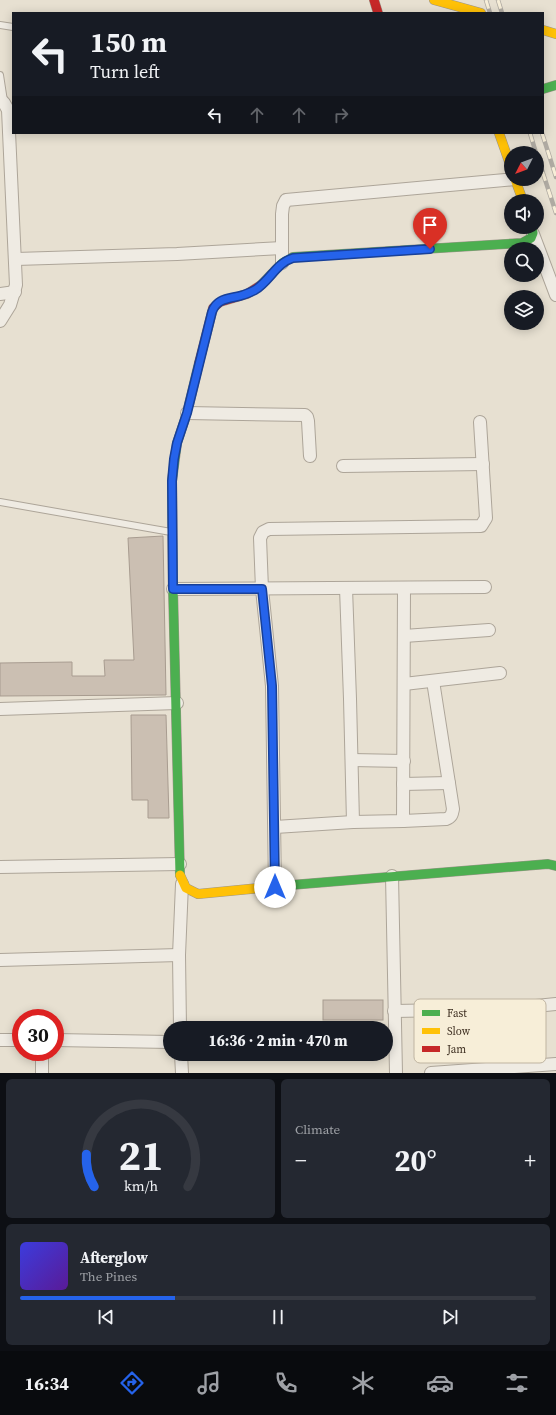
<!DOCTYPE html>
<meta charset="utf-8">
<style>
:root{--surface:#171b24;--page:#242831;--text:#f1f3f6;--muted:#9ea1a6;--line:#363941;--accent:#2563eb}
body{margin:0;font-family:"Source Serif 4",serif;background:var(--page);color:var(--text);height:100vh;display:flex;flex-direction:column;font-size:15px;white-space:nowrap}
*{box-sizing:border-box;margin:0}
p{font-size:13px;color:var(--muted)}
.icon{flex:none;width:22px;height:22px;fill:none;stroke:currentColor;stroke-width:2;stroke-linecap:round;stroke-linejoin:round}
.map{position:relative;height:1073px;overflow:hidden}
.sheet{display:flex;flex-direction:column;gap:6px;padding:6px;background:#0d0f14;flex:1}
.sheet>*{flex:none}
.hud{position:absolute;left:12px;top:12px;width:532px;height:122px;border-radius:0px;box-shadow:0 2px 10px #0003;background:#171b24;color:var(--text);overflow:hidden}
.needle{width:26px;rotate:228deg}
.fabs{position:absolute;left:504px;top:146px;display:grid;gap:8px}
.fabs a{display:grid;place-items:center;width:40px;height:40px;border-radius:50%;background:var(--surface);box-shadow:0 2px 10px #0003;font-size:20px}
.speed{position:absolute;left:12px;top:1009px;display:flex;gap:8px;font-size:20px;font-weight:700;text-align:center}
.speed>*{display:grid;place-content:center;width:52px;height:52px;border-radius:50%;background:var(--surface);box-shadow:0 2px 10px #0003;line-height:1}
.speed .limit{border:6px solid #d22;background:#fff;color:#111}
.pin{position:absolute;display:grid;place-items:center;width:34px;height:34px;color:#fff;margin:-41px -17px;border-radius:50% 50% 50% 0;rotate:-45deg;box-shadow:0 0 4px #0007}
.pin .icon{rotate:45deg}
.me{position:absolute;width:44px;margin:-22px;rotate:0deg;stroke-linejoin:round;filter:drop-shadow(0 0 3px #0008)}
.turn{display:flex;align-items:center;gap:14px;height:84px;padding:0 12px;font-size:18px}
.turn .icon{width:52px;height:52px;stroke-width:2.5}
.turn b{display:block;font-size:28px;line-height:34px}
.lanes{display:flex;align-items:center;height:38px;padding:0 12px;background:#0003;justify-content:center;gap:20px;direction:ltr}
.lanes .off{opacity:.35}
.big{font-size:30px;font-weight:700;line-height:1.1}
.sheet .widget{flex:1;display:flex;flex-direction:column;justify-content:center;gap:6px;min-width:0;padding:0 14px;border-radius:6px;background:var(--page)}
.sheet .dial{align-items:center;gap:0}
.dial svg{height:104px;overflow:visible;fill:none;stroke:var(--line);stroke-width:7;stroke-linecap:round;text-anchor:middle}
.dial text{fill:var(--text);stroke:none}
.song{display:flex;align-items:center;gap:12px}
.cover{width:48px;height:48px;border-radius:6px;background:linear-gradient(135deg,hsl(240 70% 55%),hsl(270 70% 35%))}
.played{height:4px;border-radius:2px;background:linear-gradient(90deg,var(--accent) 30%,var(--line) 30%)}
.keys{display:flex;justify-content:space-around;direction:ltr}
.heat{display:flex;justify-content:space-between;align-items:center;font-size:22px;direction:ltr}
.sheet .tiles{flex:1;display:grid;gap:6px;grid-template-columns:1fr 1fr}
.widget:last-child{grid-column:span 2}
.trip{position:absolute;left:163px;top:1021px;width:230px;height:40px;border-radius:20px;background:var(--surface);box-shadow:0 2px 10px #0003;font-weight:700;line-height:40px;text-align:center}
.menu{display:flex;height:64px;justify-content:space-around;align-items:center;background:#090b0e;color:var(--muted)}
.menu .icon{width:28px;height:28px}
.menu .active{color:var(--accent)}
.menu b{font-size:18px;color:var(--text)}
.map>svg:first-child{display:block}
.building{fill:#cbbfb2;stroke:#a89c90}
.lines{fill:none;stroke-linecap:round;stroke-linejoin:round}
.lane-casing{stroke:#ada599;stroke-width:8}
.street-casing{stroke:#ada599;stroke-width:14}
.fast-casing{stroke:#9c958a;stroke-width:10}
.slow-casing{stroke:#9c958a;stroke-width:10}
.jam-casing{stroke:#9c958a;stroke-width:10}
.lane{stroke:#efebe3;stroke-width:6}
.street{stroke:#efebe3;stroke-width:12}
.fast{stroke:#4caf50;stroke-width:9}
.slow{stroke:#ffc107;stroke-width:9}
.jam{stroke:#c62828;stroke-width:9}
.rail-casing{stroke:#afaaa2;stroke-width:4.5}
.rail{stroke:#f7eed8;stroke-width:3;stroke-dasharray:9;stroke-linecap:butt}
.route-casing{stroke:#184099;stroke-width:10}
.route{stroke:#2563eb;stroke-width:7}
.key{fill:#f7eed8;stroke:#bfb4a1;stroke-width:1}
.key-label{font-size:11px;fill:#3d2e20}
</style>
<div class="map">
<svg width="556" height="1073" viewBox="0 0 556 1073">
<rect width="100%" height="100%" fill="#e7e0d1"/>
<g class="building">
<path d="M163 536 166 695 0 696V663L72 662V676H105L104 660H134L128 538Z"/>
<path d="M131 715H166L169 818H148V800H132Z"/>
<rect x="323" y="1000" width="60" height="20"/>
</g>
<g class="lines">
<defs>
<g id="lane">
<path d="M0 25 13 27"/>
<path d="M0 75 4 101"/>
<path d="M0 502 171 532"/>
</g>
<g id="street">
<path d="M0 99 4 103 8 110 16 285 10 305 0 321"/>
<path d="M533 234 556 295"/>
<path d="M16 259 177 254 282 248"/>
<path d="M282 263V214L283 206 286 200 515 179"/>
<path d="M0 294 15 292"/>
<path d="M187 413 305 415 307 417 308 421 310 456"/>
<path d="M343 466 483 464"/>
<path d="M346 588 350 699 353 822"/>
<path d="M173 589 485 587"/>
<path d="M404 636 489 630"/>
<path d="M404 684 500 673"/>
<path d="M0 709 177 703"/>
<path d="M352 760 404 761"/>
<path d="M403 784 449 783"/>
<path d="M403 821 404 588"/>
<path d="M275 827 353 822 403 821 446 819C452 817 452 814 453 809L433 681"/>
<path d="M0 867 180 864"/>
<path d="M392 876 396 1073"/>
<path d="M275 887 272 686 262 589 260 538 263 532 269 529 481 526 486 518 480 422"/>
<path d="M0 960 179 955"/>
<path d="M394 1011 505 1009 556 1004"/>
<path d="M180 1028 179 955 182 884"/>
<path d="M0 1040H21"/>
<path d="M55 1040 170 1042"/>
<path d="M181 1054 182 1073"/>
<path d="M42 1073V1052"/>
<path d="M431 1073 556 1064"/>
</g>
<g id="fast">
<path d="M543 89 556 85"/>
<path d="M261 285 282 263 293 257 522 243 531 238 533 233 532 227"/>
<path d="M180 875 173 589 172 481 177 443 187 413 199 363"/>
<path d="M291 885 548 864 556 866"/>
</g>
<g id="slow">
<path d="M434 0 481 13"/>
<path d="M543 30 556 34"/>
<path d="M499 133 511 167"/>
<path d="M515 179 523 201"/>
<path d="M180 875 186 888 198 894 291 885"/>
</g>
<g id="jam">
<path d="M374 0 378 13"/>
<path d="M199 363 213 308 220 302 247 294 261 285"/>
</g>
</defs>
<use href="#lane" class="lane-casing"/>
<use href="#street" class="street-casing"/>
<use href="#fast" class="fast-casing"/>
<use href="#slow" class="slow-casing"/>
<use href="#jam" class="jam-casing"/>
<use href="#lane" class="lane"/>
<use href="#street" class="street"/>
<use href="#fast" class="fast"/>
<use href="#slow" class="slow"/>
<use href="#jam" class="jam"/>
<defs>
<g id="rail">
<path d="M486 0 490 13"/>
<path d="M498 0 502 13"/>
<path d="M530 133 536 153"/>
<path d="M542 133 556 177"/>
<path d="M537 155 556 213"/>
</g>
</defs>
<use href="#rail" class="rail-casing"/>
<use href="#rail" class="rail"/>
</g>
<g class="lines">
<defs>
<path id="route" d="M275 887 272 686 262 589H173L172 481 174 459 177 443 187 413 212 312C217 297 231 299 243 295 247 294 251 292 255 290 270 281 276 263 293 258L430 249"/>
</defs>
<use href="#route" class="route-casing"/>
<use href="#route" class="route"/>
</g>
<rect x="414" y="999" width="132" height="64" rx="6" class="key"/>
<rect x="422" y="1010" width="18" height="6" fill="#4caf50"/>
<rect x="422" y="1028" width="18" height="6" fill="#ffc107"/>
<rect x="422" y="1046" width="18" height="6" fill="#c62828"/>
<g class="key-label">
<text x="447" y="1017">Fast</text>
<text x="447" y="1035">Slow</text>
<text x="447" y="1053">Jam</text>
</g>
</svg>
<div class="fabs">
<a><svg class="needle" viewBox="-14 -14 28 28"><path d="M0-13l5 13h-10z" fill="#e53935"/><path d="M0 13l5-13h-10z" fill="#9ea1a6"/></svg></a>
<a><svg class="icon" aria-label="sound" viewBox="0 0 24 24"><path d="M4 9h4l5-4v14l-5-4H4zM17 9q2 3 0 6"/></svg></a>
<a><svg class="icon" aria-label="search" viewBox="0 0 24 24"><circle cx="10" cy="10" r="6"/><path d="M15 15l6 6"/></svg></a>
<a><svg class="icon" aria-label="layers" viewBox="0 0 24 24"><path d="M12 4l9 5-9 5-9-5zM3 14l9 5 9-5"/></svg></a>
</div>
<div class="speed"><div class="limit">30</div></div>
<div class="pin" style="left:430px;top:249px;background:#d93025"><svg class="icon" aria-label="arrive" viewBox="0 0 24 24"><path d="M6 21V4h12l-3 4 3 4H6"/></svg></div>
<svg class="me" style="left:275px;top:887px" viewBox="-20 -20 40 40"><circle r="19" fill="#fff"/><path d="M0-13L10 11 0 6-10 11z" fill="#2563eb"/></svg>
<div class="trip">16:36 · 2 min · 470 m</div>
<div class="hud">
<div class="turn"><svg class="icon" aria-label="left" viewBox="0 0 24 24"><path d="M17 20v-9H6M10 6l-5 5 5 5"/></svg><div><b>150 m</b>Turn left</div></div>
<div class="lanes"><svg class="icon" aria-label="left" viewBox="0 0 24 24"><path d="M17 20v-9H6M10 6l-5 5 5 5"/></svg><svg class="icon off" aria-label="ahead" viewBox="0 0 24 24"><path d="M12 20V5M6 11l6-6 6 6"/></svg><svg class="icon off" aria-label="ahead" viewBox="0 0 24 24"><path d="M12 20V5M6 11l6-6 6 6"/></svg><svg class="icon off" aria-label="right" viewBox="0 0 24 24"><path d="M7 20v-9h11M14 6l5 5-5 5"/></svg></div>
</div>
</div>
<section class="sheet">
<div class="tiles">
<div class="widget dial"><svg viewBox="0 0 100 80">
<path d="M14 69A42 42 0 1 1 86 69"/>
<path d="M14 69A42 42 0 0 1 8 44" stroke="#2563eb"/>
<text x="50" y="56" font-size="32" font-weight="700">21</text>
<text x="50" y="72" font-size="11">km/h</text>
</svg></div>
<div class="widget"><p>Climate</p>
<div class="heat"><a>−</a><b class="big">20°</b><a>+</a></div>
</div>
<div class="widget">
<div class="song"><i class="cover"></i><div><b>Afterglow</b><p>The Pines</p></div></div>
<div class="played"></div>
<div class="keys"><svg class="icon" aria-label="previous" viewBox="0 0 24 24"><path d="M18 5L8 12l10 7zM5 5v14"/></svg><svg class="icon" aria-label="pause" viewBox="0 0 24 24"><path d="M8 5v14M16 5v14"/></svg><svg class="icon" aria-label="next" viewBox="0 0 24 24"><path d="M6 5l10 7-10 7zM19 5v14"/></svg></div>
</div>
</div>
</section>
<nav class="menu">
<b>16:34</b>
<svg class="icon active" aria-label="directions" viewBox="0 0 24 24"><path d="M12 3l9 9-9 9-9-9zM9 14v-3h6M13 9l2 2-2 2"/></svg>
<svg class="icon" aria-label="music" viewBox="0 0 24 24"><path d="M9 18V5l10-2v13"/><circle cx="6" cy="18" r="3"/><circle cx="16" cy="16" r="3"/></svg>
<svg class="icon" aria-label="phone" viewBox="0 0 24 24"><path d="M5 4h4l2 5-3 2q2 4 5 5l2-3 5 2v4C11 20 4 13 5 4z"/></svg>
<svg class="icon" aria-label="climate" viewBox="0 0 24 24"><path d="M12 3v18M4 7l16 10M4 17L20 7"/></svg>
<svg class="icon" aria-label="car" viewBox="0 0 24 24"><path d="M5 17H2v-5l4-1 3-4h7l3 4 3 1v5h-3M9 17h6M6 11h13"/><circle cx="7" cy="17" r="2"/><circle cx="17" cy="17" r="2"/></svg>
<svg class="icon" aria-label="filters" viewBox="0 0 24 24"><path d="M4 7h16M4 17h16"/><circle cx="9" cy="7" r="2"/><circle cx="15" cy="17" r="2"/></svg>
</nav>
